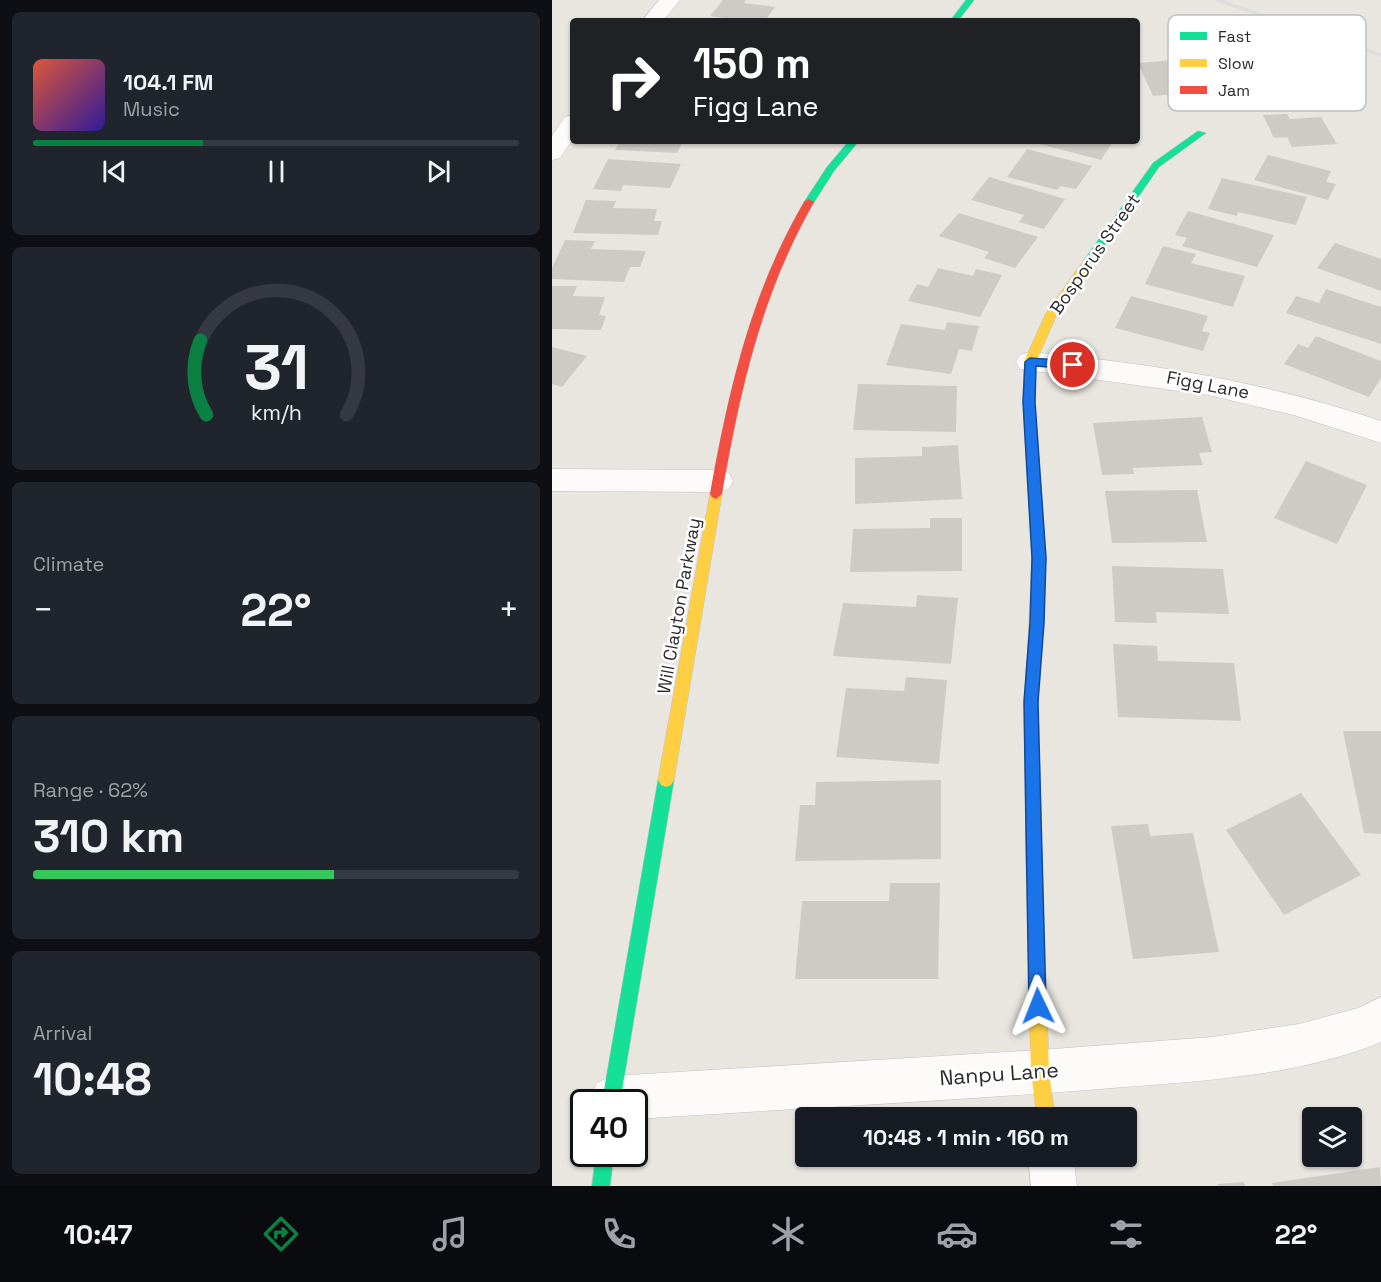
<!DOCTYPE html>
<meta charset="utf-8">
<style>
:root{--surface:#171b24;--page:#20242c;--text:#f1f3f6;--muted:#9ea1a6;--line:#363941;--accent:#0b8043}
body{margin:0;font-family:"Space Grotesk",sans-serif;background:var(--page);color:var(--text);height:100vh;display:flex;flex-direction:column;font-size:22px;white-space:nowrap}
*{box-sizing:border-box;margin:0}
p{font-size:20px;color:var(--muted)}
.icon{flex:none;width:33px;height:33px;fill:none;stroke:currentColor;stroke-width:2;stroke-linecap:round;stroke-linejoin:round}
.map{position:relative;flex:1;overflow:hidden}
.details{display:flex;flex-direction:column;gap:12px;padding:12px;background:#0d0f14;width:552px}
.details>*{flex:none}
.top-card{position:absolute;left:18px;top:18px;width:570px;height:126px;border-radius:6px;box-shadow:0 2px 4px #0004;background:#202124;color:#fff;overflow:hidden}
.fabs{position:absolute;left:750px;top:1107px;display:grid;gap:12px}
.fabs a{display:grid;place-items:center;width:60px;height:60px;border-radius:6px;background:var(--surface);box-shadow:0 2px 4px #0004;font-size:30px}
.speed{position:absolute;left:18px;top:1089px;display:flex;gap:12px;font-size:30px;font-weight:700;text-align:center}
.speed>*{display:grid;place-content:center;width:78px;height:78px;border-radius:50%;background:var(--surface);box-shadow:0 2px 4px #0004;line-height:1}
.speed .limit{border:3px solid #111;border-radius:9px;background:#fff;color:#111}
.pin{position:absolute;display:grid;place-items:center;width:51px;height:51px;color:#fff;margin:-26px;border:3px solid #fff;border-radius:50%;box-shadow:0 2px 6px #0007}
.me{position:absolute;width:66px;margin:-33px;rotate:358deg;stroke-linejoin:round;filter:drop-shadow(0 0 4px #0008)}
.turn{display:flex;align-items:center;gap:21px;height:126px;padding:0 24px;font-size:27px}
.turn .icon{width:78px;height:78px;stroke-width:2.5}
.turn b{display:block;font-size:42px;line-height:51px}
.big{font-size:45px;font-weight:700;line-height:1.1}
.details .widget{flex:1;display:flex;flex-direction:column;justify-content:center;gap:9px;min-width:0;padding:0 21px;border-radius:9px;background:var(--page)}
.details .dial{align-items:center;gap:0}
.dial svg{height:156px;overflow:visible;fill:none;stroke:var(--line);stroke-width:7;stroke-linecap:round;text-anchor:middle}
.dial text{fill:var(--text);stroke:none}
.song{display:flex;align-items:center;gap:18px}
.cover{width:72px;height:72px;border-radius:9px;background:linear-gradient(135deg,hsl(10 70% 55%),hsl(250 70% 35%))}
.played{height:6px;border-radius:3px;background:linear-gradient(90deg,var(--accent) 35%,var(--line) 35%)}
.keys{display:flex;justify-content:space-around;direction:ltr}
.heat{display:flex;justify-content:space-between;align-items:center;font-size:33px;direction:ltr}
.charge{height:9px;border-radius:4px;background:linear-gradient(90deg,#34c759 62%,var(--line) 0)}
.trip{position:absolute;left:243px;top:1107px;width:342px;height:60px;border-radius:6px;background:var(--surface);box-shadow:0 2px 4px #0004;font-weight:700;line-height:60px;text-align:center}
.menu{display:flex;height:96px;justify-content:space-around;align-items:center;background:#090b0e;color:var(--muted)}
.menu .icon{width:42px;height:42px}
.menu .current{color:var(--accent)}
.menu b{font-size:27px;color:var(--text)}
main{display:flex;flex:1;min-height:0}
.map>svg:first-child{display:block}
.building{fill:#cecbc6}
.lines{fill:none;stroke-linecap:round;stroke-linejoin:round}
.street-casing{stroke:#c2c1c1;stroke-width:1}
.fast-casing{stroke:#c2c1c1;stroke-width:1}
.slow-casing{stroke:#c2c1c1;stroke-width:1}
.jam-casing{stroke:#c2c1c1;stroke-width:1}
.street{fill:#fcfbfa;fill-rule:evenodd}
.fast{fill:#16e098;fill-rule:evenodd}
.slow{fill:#ffcf43;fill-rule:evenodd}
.jam{fill:#f24e42;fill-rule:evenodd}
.rail{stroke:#dddddf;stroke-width:3}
.route{fill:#1a73e8;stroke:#114b97;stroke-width:1.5}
.labels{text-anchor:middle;stroke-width:5;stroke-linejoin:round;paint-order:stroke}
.street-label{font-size:18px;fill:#2a2a2a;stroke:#fff}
.near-street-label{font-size:21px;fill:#2a2a2a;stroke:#fff}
.key{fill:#fff;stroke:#bfbfbf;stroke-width:1.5}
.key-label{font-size:16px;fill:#2a2a2a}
</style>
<main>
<section class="details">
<div class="widget">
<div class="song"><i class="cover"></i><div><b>104.1 FM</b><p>Music</p></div></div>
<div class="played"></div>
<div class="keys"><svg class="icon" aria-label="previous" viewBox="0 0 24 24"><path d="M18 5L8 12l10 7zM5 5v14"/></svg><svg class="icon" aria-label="pause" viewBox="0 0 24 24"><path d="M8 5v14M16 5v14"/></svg><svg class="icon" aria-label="next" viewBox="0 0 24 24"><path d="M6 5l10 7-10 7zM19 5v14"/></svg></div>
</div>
<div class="widget dial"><svg viewBox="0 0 100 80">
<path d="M14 69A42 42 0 1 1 86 69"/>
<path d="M14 69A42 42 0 0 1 11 31" stroke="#0b8043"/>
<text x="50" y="56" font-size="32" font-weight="700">31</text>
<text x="50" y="72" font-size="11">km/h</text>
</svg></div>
<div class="widget"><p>Climate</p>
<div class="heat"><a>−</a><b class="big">22°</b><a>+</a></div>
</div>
<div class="widget"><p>Range · 62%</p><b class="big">310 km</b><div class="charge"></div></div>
<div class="widget"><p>Arrival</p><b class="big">10:48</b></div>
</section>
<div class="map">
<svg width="829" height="1186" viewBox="0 0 829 1186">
<rect width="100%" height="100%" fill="#e9e5df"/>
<g class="building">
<path d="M171 0H194L192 3 223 7 213 21H192L158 16Z"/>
<path d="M634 59 650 92 601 96 586 63Z"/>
<path d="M735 114 738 119 769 117 785 144 740 147 735 137 722 138 711 115Z"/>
<path d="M68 141H131L125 153 63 150Z"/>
<path d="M476 141H561L549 160Z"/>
<path d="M475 149 540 166 524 189 509 186 505 190 455 177Z"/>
<path d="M716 155 779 171 774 182 784 184 776 200 702 180Z"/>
<path d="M56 159 129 164 118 188 71 185 69 191 41 189Z"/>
<path d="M437 177 513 199 492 229 467 222 472 215 419 200Z"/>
<path d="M670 178 755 197 744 225 686 212 685 216 656 209Z"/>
<path d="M34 200 64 201 61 208 105 209 102 221H110L106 235 21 233Z"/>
<path d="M636 211 722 235 705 267 630 246 635 238 623 235Z"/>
<path d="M407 213 486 237 463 268 432 258 437 252 387 236Z"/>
<path d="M13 240 43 241 39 249 94 251 88 267H78L72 282 0 279V268Z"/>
<path d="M783 243 829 259V291L765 268Z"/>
<path d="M611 246 644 254 639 263 693 276 681 307 593 284Z"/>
<path d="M386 268 421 276 424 269 450 275 428 317 356 301 365 284 376 287Z"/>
<path d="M0 286H25L21 296 53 297 47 315 54 316 49 330 0 329Z"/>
<path d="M774 289 829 307V344L734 313 744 296 767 303Z"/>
<path d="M579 296 656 316 650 331 658 333 651 351 563 328Z"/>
<path d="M395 322 427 326 420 351 407 349 399 374 334 365 349 324 393 330Z"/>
<path d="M764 336 829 361V378L817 397 732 364 746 344 756 348Z"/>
<path d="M0 347 35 356 10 387 0 384Z"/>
<path d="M306 384 405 386 404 432 301 430Z"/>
<path d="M650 417 660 452 647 453 651 465 581 468 582 474 550 475 541 423Z"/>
<path d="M406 445 410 499 303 504V458L370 456V447Z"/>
<path d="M754 461 815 485 785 544 722 518Z"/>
<path d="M645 490 655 542 560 543 553 491Z"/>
<path d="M378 518H410V571L298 572 301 529 378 528Z"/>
<path d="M560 566 671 569 677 614 604 612 605 623 563 622Z"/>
<path d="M365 595 406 598 399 664 281 656 291 603 364 607Z"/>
<path d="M561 644 605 646 606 661 682 663 689 721 566 717Z"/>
<path d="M354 677 395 680 387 764 284 757 294 688 352 691Z"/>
<path d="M791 731H829V834L812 833Z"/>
<path d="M389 780V859L243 861 248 805H263L264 782Z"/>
<path d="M749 793 809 875 732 915 674 830Z"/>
<path d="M596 824 598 836 641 833 667 952 581 959 559 826Z"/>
<path d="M338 883H388L386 979H243L250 901H337Z"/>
<path d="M828 1167 829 1186H721L720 1183Z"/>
<path d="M692 1182 693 1186H666V1184Z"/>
</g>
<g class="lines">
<defs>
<g id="street">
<path d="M107 0H128L111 21H90Z"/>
<path d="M21 115V139L8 158 0 160V136L13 117Z"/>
<path d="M478 352C598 363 715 382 829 421V443L742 415 656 395 468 369 464 362 468 355Z"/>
<path d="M0 469 166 470 177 473 181 481 177 489 166 492 0 491Z"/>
<path d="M829 997V1042C742 1078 641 1081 548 1089 393 1101 238 1109 82 1119V1102H40L38 1098 45 1083 60 1076 488 1050 660 1037 747 1024 806 1008Z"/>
<path d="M476 1156H521L525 1186H479Z"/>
</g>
<g id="fast">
<path d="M414 0H422L406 21H398Z"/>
<path d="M646 131 654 133 607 167 540 264H532V260L601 163Z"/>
<path d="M297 141H307L282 171 261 204H253L252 202 275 167Z"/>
<path d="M114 773 119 775 122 780 68 1102H50L106 780 109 775Z"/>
<path d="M44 1154H62L58 1186H40Z"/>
</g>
<g id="slow">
<path d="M536 259 541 262 505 314 484 362 483 402 494 558 490 644 488 648H478L476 644 480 558 471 402 472 362 494 313 532 260Z"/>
<path d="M164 489 170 494 122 780 119 785 114 787 109 785 106 780 158 494Z"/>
<path d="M482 855 488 857 490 862 497 1072 503 1118H485L479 1072 474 862 476 857Z"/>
</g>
<g id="jam">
<path d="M257 199 262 202C209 295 188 390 170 494L164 499 160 497 158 494C177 390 198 295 252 202Z"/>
<path d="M483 638 488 640 490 644 486 702 490 862 488 867 482 869 476 867 474 862 472 702 476 644 478 640Z"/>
</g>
</defs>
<use href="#street" class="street-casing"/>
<use href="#fast" class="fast-casing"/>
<use href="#slow" class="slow-casing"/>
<use href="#jam" class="jam-casing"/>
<use href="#street" class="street"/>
<use href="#fast" class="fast"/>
<use href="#slow" class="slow"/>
<use href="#jam" class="jam"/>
<path class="rail" d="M665 0 829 55"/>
</g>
<path class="route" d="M478 358 521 361 527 365 521 369 484 366 483 402 494 558 492 623 486 702 494 1006 492 1012 486 1015 480 1012 477 1006 472 702 478 623 480 558 471 402 473 362Z"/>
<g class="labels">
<g class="street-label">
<text transform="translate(543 254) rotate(-55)" y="6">Bosporus Street</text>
<text transform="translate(656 385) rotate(11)" y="6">Figg Lane</text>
<text transform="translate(127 606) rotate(-80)" y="6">Will Clayton Parkway</text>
</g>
<g class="near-street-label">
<text transform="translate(447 1074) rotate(-4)" y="7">Nanpu Lane</text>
</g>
</g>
<rect x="616" y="15" width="198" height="96" rx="9" class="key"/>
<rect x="628" y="32" width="27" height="8" fill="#16e098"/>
<rect x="628" y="59" width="27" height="8" fill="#ffcf43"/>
<rect x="628" y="86" width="27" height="8" fill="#f24e42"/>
<g class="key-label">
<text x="666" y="42">Fast</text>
<text x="666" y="69">Slow</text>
<text x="666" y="96">Jam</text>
</g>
</svg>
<div class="fabs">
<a><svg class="icon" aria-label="layers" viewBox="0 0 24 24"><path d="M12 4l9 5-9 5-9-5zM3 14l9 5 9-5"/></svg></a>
</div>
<div class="speed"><div class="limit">40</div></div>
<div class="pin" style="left:521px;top:365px;background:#d93025"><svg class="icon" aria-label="arrive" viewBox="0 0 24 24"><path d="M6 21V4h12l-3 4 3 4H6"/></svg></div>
<svg class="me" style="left:486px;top:1006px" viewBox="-20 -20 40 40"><path d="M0-17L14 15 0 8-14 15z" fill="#1a73e8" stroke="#fff" stroke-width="4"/></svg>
<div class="trip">10:48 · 1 min · 160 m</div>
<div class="top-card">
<div class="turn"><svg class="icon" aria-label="right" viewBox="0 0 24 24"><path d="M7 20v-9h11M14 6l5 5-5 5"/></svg><div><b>150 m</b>Figg Lane</div></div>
</div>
</div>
</main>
<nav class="menu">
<b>10:47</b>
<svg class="icon current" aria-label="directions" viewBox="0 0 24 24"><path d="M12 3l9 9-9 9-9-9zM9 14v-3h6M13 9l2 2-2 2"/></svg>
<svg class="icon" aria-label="music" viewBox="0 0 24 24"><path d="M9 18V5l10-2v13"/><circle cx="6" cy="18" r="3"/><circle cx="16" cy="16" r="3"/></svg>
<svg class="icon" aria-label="phone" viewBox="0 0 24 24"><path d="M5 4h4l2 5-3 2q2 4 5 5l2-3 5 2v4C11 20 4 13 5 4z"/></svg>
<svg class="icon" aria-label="climate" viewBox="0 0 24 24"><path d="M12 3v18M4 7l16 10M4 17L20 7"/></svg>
<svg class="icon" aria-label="car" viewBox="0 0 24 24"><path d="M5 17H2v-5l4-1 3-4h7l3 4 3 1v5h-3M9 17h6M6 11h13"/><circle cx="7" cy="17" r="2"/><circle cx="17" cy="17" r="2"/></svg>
<svg class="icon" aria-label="filters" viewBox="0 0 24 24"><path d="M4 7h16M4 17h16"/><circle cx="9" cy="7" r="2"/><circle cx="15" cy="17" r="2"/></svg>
<b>22°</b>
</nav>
